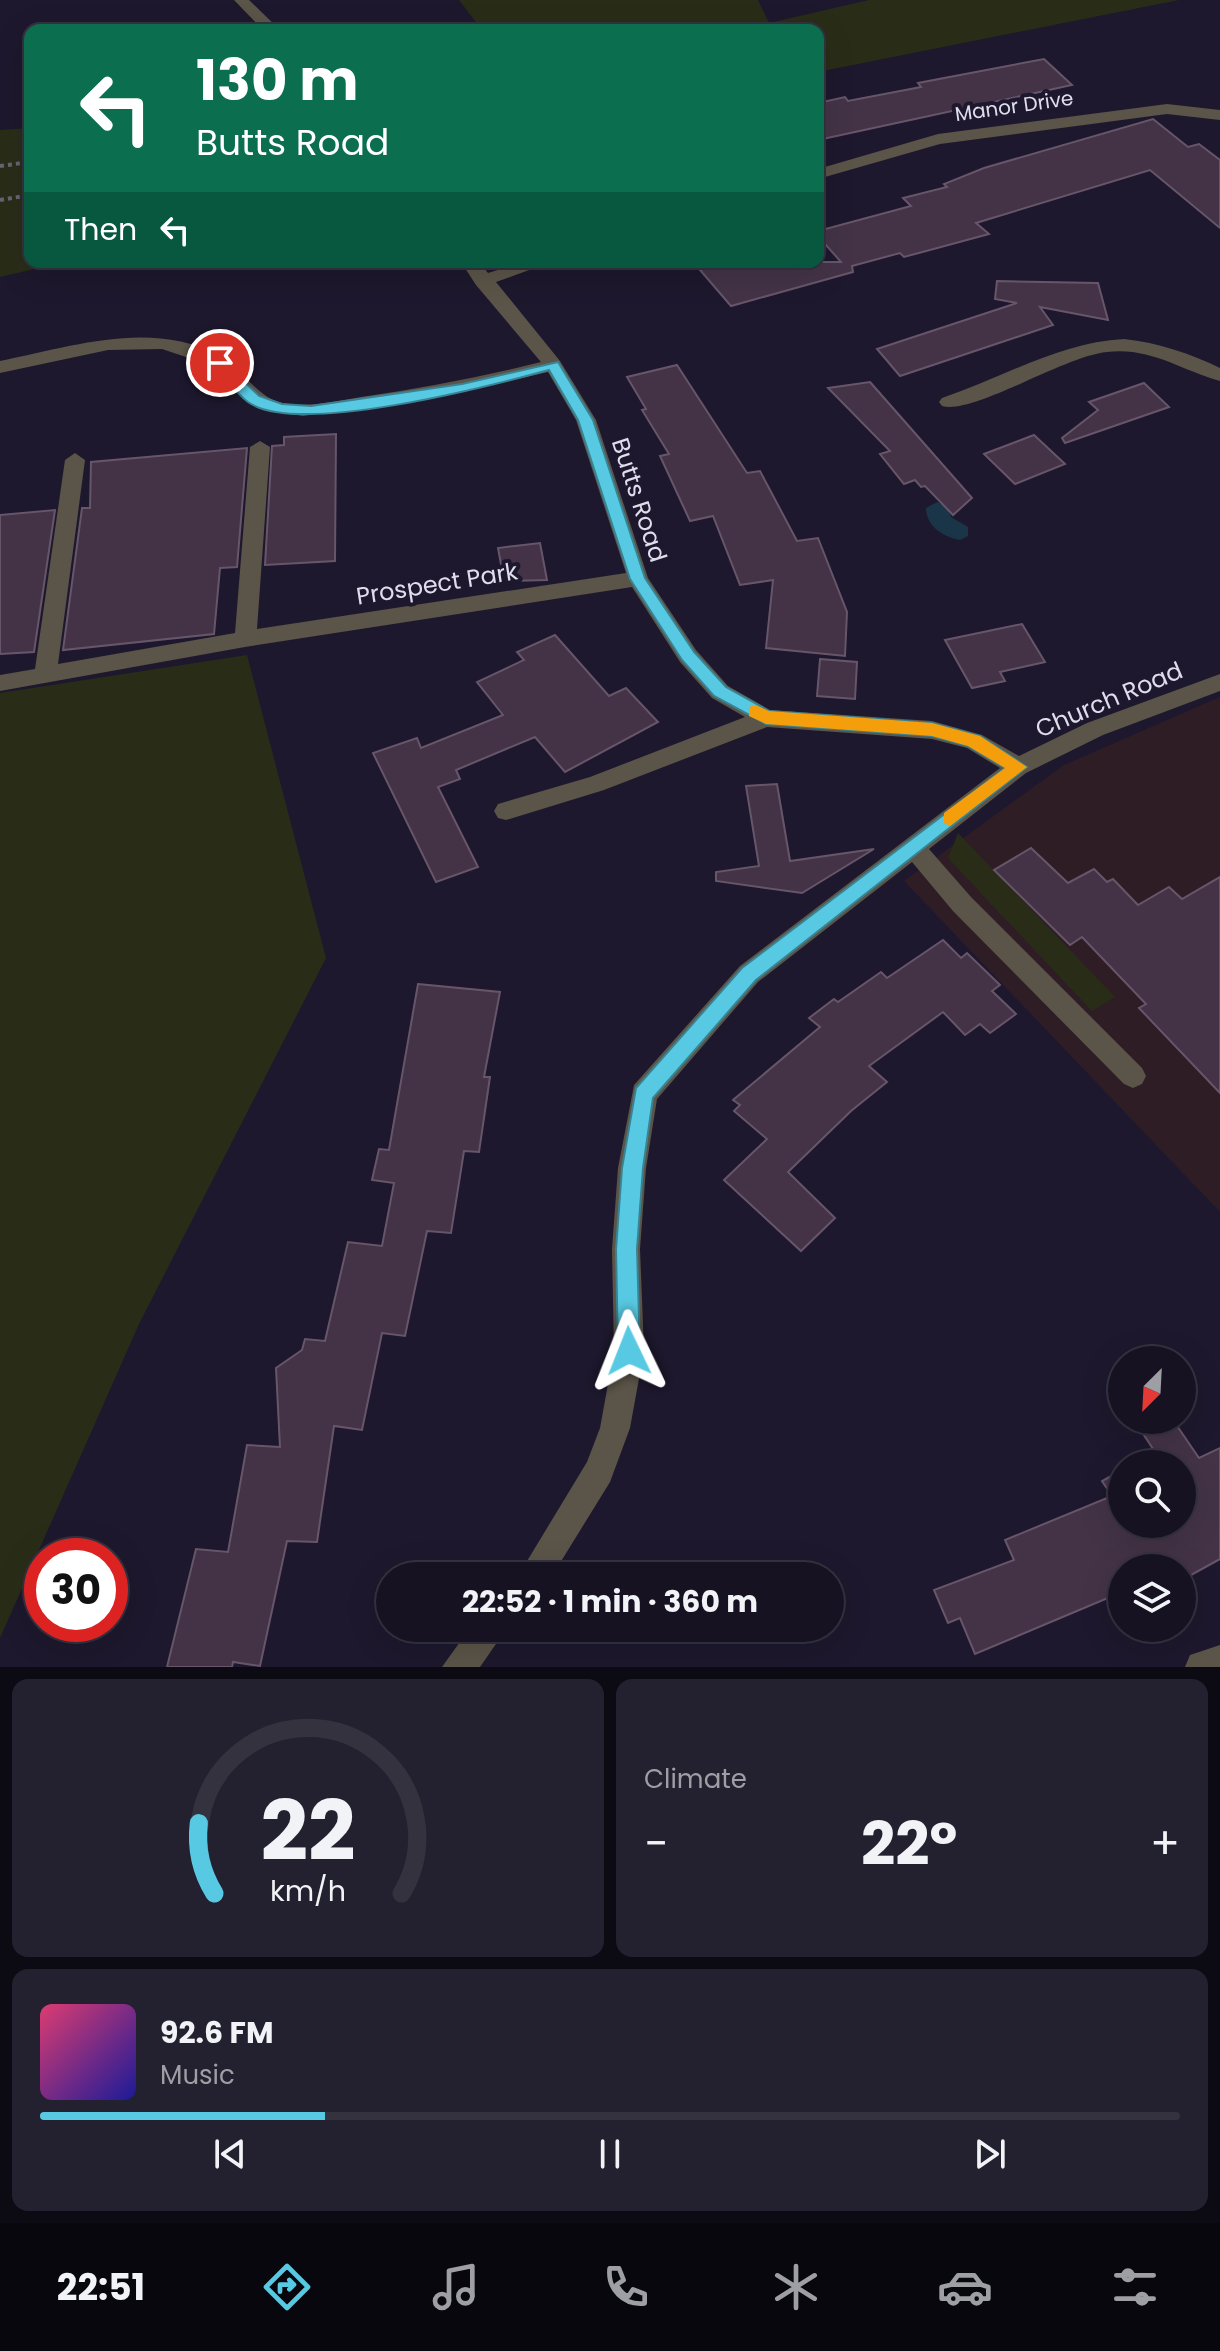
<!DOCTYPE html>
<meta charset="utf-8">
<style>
:root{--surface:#161222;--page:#23202f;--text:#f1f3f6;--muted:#9e9ea5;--line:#353240;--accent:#57c9e2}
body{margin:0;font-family:Poppins,sans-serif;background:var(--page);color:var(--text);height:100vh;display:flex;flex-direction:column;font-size:30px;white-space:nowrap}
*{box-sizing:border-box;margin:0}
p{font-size:26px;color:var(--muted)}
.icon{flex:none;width:44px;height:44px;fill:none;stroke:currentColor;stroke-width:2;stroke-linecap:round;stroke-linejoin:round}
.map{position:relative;height:1667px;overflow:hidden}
.sheet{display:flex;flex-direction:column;gap:12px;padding:12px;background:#0c0a13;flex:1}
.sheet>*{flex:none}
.top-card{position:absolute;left:24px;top:24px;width:800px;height:244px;border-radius:16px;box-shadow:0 8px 32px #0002,0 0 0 2px var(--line);background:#0b6e4f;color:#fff;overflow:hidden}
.needle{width:52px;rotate:204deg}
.controls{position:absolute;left:1108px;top:1346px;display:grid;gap:16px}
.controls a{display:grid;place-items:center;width:88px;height:88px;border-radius:50%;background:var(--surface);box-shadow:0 8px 32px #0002,0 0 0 2px var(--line);font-size:40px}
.speed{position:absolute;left:24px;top:1538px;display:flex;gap:16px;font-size:40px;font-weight:700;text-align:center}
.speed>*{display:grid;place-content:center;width:104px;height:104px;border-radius:50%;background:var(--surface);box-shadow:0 8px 32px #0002,0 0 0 2px var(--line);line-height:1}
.speed .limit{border:12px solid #d22;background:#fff;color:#111}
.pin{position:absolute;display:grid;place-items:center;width:68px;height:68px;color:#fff;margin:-34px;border:4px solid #fff;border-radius:50%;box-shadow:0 2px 8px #0007}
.me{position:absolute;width:88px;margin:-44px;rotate:358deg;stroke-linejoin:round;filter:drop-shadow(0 0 6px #0008)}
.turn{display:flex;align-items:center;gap:28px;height:168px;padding:0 40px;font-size:36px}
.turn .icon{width:104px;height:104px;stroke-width:2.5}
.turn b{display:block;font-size:56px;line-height:68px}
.then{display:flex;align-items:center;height:76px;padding:0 40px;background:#0003;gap:16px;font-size:30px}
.big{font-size:60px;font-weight:700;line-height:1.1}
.sheet .widget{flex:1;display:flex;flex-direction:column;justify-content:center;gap:12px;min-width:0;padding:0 28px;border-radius:16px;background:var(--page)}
.sheet .dial{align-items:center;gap:0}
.dial svg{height:208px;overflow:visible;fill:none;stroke:var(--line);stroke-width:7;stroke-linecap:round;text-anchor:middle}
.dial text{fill:var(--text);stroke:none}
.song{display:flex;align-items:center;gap:24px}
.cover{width:96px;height:96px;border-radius:12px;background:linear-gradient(135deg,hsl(340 70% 55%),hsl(240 70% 35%))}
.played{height:8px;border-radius:4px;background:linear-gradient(90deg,var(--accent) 25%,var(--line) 25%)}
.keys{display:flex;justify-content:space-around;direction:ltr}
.heat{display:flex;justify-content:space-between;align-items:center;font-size:44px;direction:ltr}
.sheet .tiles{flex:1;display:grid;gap:12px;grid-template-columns:1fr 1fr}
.widget:last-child{grid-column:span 2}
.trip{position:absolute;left:376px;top:1562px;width:468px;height:80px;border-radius:40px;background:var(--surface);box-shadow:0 8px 32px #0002,0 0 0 2px var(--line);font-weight:700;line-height:80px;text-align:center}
.menu{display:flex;height:128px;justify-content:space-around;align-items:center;background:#09070e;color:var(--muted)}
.menu .icon{width:56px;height:56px}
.menu .on{color:var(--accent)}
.menu b{font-size:36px;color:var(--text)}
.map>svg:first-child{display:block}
.education{fill:#2f1d25}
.green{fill:#292d18}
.water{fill:#1a3547}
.building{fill:#443347;stroke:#67556a;stroke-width:2}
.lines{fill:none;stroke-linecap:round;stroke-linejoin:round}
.path{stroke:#676376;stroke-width:4;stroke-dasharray:4 4;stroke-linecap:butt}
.minor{fill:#5b5448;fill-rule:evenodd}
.route{fill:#57c9e2;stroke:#398393;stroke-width:2}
.slow{fill:#f59e0b}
.labels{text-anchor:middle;stroke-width:8;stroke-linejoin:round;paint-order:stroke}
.far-street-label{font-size:20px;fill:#e0deed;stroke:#1d182d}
.street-label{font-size:24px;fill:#e0deed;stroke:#1d182d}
</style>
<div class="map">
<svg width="1220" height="1667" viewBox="0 0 1220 1667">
<rect width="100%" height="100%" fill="#1d182d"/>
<path class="education" d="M1220 697V1212L904 881 1064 765Z"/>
<g class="green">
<path d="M459 0H758L769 23 869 0H1179L818 72V30H482Z"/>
<path d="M30 128V262H64L0 277V130Z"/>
<path d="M247 655 326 958 139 1324 0 1638V693Z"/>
<path d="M958 833 1115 997 1092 1011 948 858Z"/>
</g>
<path class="water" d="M937 502 948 507 951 517 968 527V536L960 540C943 537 926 526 926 508Z"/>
<g class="building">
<path d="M1044 59 1072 85 818 140V103L845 97 848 101 921 87 918 83Z"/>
<path d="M1153 119 1188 147 1199 144 1220 160V228L1150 170 976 223 989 234 904 257 900 253 852 266 853 272 731 306 700 270 726 262H841L818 236V231L911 206 903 198 947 187 944 184 984 168Z"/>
<path d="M997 281 1098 283 1108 320 1040 307 1053 325 900 376 877 349 1017 303 995 299Z"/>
<path d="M677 365 747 473 760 471 797 541 818 538 847 612 845 656 766 648 773 580 740 585 713 516 690 521 660 456 669 454 642 410 646 409 627 377Z"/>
<path d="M870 382 972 498 953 515 925 486 921 487 915 480 904 484 880 454 890 451 828 388Z"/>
<path d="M1144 383 1169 407 1065 443 1062 438 1098 410 1089 402Z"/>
<path d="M336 434 335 561 265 565 272 446 284 445V437Z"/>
<path d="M1034 435 1065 464 1015 484 984 454Z"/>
<path d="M247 448 237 567 220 568 214 634 63 650 82 508H90L91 462Z"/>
<path d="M55 510 34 652 0 654V515Z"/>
<path d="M540 543 547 580 504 581 498 548Z"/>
<path d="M1022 624 1045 662 1000 672 1005 681 972 688 945 640Z"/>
<path d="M555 635 609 696 626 688 658 722 565 772 535 737 456 770 460 779 438 787 478 867 436 882 373 753 417 738 421 748 503 715 477 682 524 660 517 652Z"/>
<path d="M820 659 857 662 855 699 817 696Z"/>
<path d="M777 784 790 861 874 849 802 893 716 881V872L759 866 746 786Z"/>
<path d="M1031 848 1068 883 1094 869 1107 882 1113 879 1138 905 1169 887 1182 899 1220 877V1093L1139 1008 1146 1004 1082 937 1070 945 994 870Z"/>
<path d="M943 940 961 958 967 953 1000 985 992 991 1016 1014 990 1033 980 1024 965 1035 943 1012 869 1066 887 1082 851 1111 788 1172 835 1218 801 1251 724 1180 767 1139 734 1111 740 1105 733 1100 820 1027 809 1018 834 999 838 1002 881 972 887 978Z"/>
<path d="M418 984 500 992 484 1077H490L479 1152 464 1151 451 1233 427 1231 405 1336 382 1333 362 1430 334 1426 317 1542 287 1541 260 1666 233 1662 232 1667H167L196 1549 228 1552 247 1445 280 1447 276 1368 302 1350 305 1339 325 1341 348 1242 382 1246 394 1183 372 1180 379 1149 389 1150Z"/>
<path d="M1134 1420H1173L1199 1458 1220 1448V1559L1182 1580V1568H1122V1592L975 1654 960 1618 948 1623 934 1590 1014 1560 1005 1540 1112 1496 1102 1481 1122 1470V1524H1182V1464H1133L1155 1452Z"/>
</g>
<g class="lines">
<g class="path">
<path d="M0 166 30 162"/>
<path d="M0 200 30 195"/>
</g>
<g class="minor">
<path d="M234 0H249L280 30H263Z"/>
<path d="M1167 104 1220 110V120L1167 114 940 144 818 179V169L938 134Z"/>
<path d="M461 262H479L488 273 524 262H551L496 282 560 361 596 420 648 578 696 650 728 686 770 710 932 721 982 735 1019 756 1087 723 1220 674V691L1103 735 1026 773 929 849 971 897 1142 1068 1146 1076 1142 1084 1133 1088 1124 1084 953 911 912 862 758 982 657 1099 646 1168 640 1249 644 1351 630 1428 610 1482 552 1576H518L587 1462 600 1428 614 1351 612 1249 618 1168 634 1085 740 966 1000 768 967 748 932 739 767 727 604 790 506 820 498 818 494 811 498 804 590 777 745 717 712 698 680 662 632 587 245 647 0 691V675L35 669 65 460 75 453 85 460 58 664 235 633 250 447 260 441 270 447 257 629 626 573 576 420 548 372 438 397 303 416 264 410 207 364 162 349 108 350 0 373V361C72 347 150 319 220 356 243 368 256 398 283 403 308 408 336 401 361 397 422 388 482 377 541 362L476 285Z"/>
<path d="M1124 339C1159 343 1189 353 1220 368V381C1180 370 1151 347 1107 352 1064 356 973 415 942 406L939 402 942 398C1002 378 1060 342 1124 339Z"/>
<path d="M470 1628H507L480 1667H442Z"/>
<path d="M1220 1645V1667H1185L1190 1655Z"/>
</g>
</g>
<path class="route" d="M220 358 259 396 282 404 311 406 462 384 558 362 593 420 645 578 694 652 726 687 769 711 932 723 980 736 1027 767 756 980 653 1098 643 1168 637 1249 640 1351 637 1359 629 1363 621 1359 618 1351 616 1249 622 1168 636 1088 742 968 1005 768 968 746 932 736 766 724 714 696 682 660 630 579 578 420 549 370C490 386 297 437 248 402 236 393 225 377 215 366L212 363Z"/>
<path class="slow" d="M755 705 769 711 932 723 980 736 1027 767 950 826 944 823V813L1005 768 968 746 932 736 766 724 749 716V707Z"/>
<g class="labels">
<g class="far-street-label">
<text transform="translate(1014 106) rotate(-8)" y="7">Manor Drive</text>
</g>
<g class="street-label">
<text transform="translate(639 500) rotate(72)" y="8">Butts Road</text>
<text transform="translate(437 584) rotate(-9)" y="8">Prospect Park</text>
<text transform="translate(1109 700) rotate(-23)" y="8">Church Road</text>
</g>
</g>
</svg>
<div class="controls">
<a><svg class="needle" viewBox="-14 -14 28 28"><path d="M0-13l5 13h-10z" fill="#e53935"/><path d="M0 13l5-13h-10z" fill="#9e9ea5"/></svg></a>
<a><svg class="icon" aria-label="search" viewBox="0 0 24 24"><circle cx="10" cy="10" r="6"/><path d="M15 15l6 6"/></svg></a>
<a><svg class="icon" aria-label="layers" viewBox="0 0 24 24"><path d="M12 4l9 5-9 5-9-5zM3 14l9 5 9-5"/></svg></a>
</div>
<div class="speed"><div class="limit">30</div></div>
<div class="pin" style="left:220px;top:363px;background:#d93025"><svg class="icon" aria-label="arrive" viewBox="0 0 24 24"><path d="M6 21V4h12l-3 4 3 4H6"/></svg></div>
<svg class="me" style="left:629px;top:1351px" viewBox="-20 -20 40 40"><path d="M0-17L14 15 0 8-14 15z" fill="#57c9e2" stroke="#fff" stroke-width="4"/></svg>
<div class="trip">22:52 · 1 min · 360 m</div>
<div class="top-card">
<div class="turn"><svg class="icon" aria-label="left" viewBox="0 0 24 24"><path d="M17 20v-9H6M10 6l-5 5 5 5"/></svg><div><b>130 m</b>Butts Road</div></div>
<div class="then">Then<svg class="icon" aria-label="left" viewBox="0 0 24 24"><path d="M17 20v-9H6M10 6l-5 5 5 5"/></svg></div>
</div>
</div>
<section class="sheet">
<div class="tiles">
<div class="widget dial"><svg viewBox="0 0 100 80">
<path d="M14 69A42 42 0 1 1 86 69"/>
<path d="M14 69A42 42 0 0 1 8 42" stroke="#57c9e2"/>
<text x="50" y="56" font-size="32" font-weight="700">22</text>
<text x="50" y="72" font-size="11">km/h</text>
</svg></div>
<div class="widget"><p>Climate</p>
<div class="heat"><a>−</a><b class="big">22°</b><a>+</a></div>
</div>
<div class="widget">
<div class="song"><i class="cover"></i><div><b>92.6 FM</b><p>Music</p></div></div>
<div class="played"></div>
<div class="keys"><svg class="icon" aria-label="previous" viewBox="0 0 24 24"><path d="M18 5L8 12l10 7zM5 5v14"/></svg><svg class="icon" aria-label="pause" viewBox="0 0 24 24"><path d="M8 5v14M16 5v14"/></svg><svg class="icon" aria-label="next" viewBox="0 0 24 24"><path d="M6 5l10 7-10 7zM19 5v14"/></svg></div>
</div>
</div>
</section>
<nav class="menu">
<b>22:51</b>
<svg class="icon on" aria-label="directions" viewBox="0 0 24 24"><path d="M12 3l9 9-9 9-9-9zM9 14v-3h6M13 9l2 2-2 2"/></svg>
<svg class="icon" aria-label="music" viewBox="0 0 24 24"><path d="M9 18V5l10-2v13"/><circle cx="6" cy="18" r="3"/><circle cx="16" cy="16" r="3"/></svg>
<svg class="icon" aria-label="phone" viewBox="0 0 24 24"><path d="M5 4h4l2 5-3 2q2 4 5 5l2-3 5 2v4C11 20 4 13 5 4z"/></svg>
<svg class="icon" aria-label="climate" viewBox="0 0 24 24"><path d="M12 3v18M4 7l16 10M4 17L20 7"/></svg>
<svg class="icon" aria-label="car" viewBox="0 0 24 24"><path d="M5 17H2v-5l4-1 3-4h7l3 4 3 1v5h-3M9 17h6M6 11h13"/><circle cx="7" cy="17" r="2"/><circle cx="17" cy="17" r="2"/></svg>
<svg class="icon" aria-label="filters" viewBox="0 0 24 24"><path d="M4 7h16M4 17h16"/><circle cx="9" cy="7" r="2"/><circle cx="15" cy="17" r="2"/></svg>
</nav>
